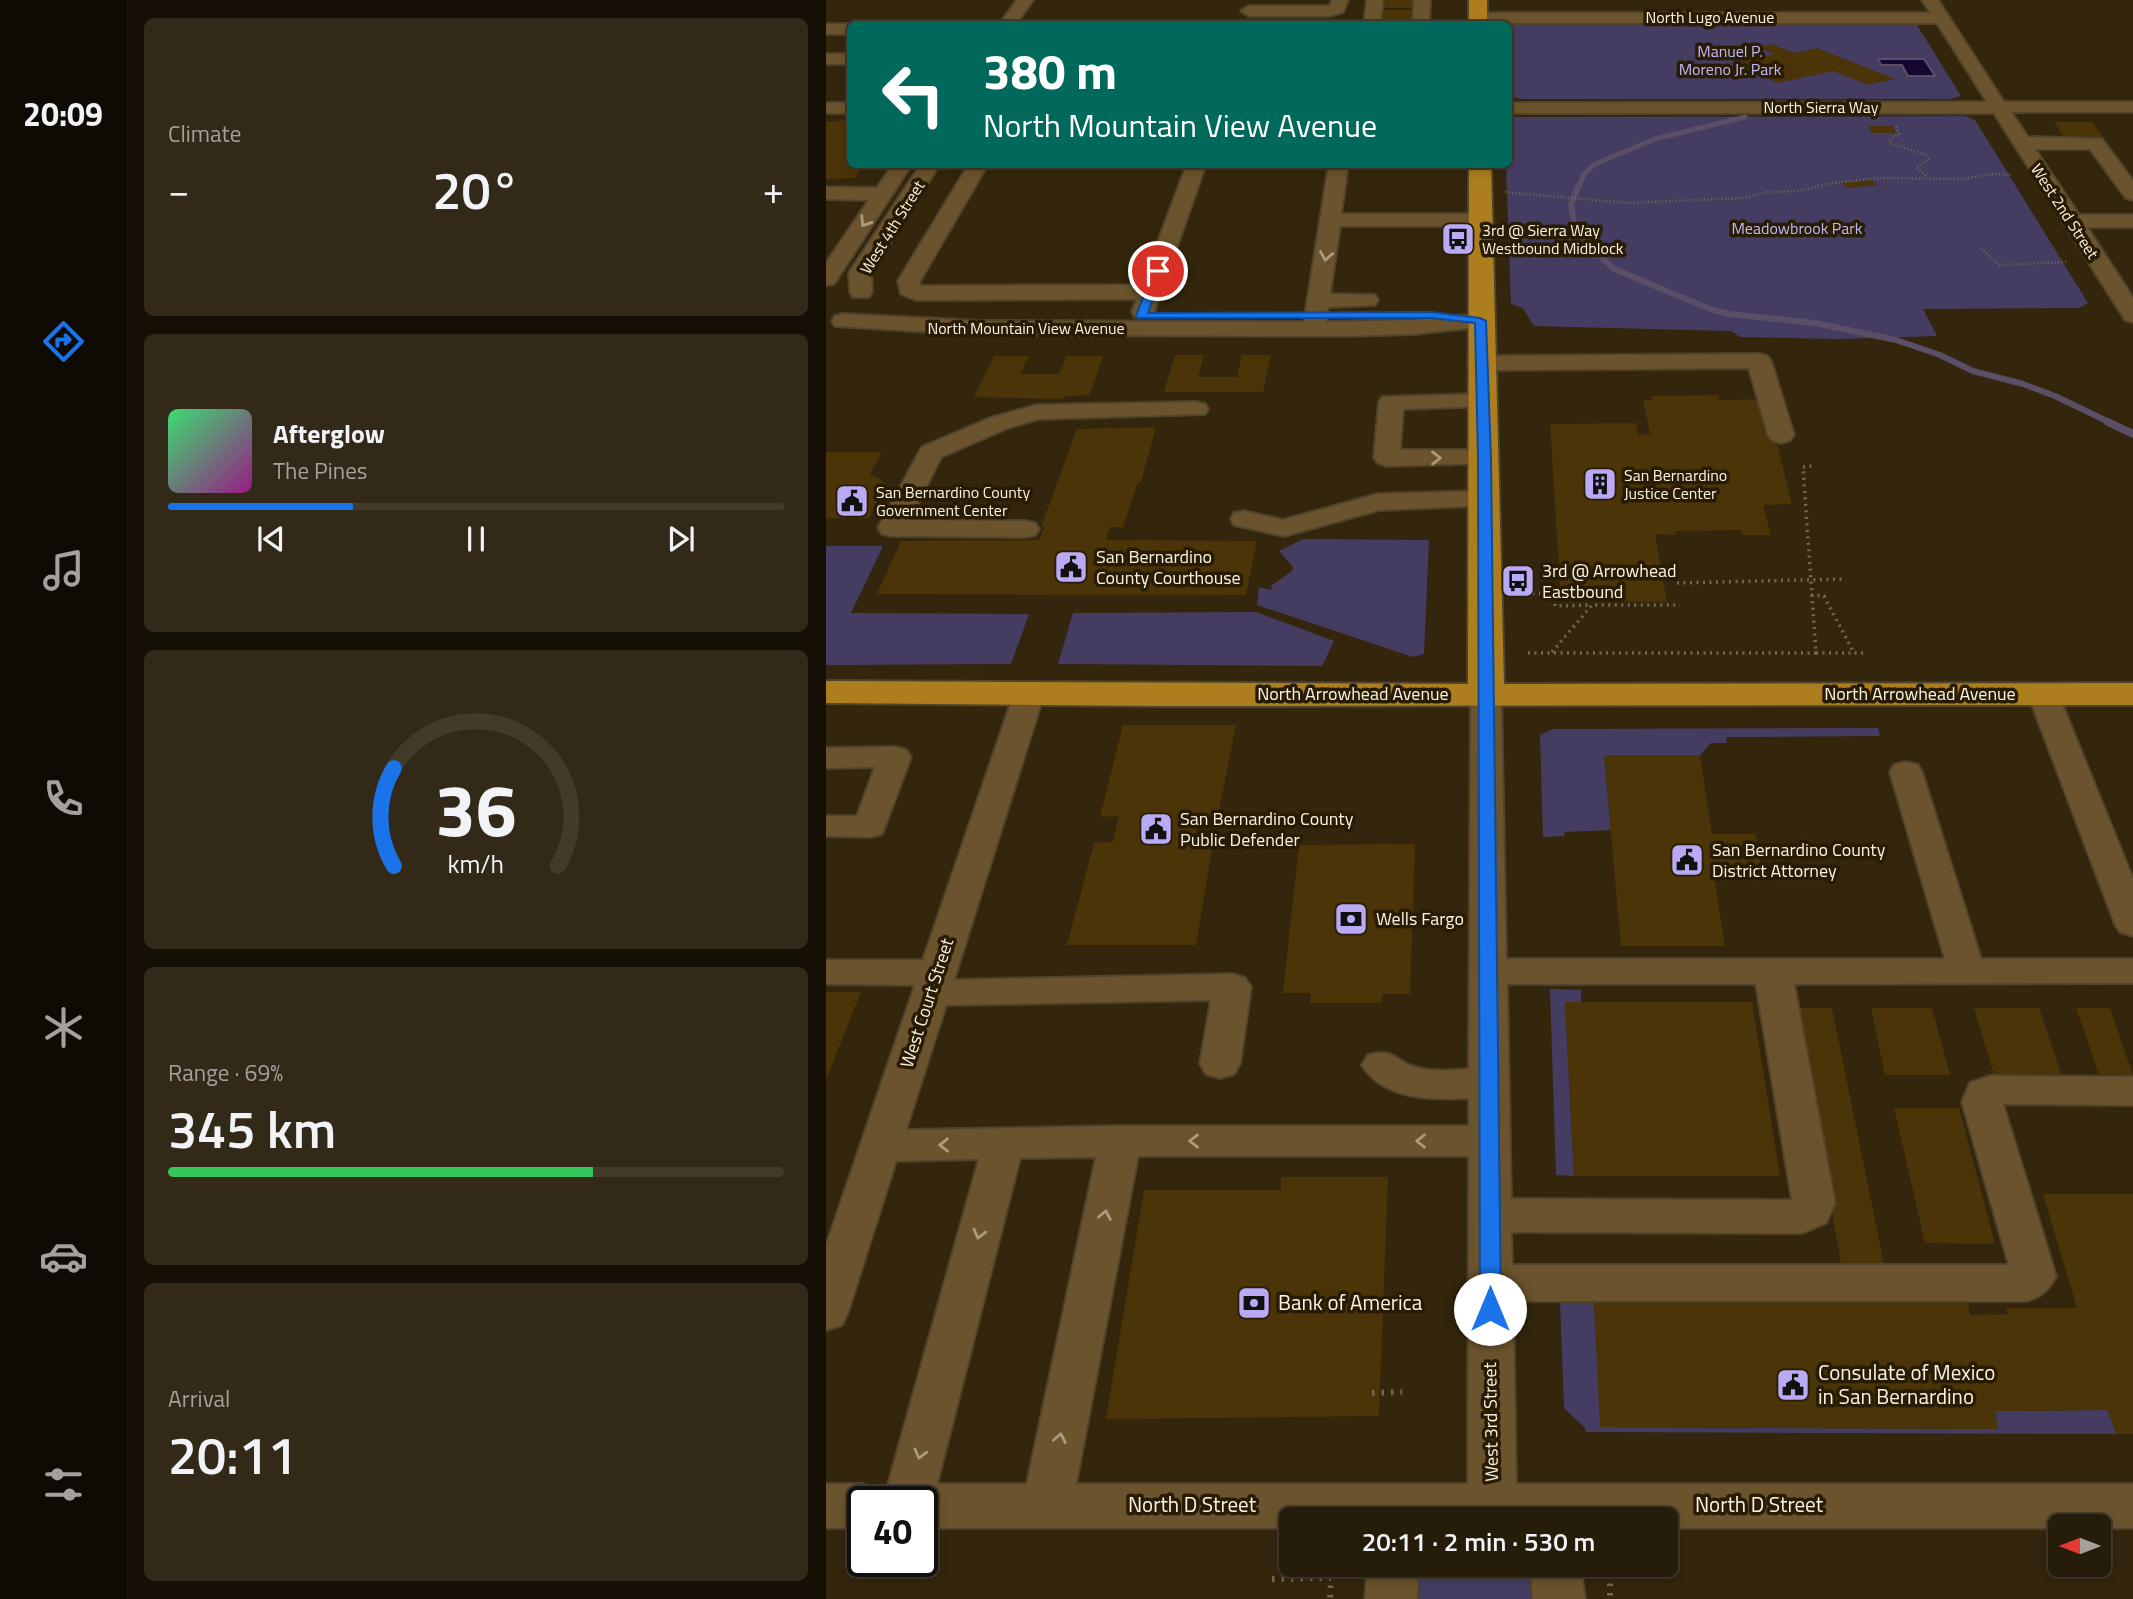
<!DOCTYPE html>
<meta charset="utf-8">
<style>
:root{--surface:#261c0a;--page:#322918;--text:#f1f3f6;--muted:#a4a19c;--line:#423a2b;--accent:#1a73e8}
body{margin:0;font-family:"Titillium Web",sans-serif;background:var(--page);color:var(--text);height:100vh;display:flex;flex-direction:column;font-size:26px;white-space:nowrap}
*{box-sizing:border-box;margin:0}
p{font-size:23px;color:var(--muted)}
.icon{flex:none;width:38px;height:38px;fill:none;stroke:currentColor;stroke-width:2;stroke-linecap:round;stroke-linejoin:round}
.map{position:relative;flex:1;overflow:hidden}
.drawer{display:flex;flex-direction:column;gap:18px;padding:18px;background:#150f06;width:700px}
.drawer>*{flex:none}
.guide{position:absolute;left:21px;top:21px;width:665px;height:147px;border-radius:10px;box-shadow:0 4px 10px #0003,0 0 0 2px var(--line);background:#00695c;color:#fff;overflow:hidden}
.needle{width:46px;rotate:270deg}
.tools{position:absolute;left:1222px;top:1514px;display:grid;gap:14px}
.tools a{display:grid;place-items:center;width:63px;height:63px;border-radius:10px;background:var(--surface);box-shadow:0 4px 10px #0003,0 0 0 2px var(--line);font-size:35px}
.speed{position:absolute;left:21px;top:1486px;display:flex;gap:14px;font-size:35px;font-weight:700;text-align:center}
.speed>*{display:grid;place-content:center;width:91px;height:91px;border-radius:50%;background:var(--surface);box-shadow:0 4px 10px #0003,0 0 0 2px var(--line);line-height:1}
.speed .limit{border:4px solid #111;border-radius:10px;background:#fff;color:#111}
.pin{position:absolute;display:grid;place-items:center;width:60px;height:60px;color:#fff;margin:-30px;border:4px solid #fff;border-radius:50%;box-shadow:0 2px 7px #0007}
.me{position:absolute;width:77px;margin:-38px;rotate:0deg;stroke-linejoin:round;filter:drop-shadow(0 0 5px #0008)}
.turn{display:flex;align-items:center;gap:24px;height:147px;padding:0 21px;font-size:32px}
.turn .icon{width:91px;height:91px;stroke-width:2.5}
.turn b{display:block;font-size:49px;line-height:60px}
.big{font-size:52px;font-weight:600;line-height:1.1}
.drawer .card{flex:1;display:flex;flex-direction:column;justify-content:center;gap:10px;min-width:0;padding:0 24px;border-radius:10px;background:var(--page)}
.drawer .dial{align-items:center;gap:0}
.dial svg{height:182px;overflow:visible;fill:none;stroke:var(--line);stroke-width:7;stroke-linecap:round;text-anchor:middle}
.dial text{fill:var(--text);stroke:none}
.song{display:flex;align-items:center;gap:21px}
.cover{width:84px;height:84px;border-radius:10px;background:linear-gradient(135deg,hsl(140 70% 55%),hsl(310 70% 35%))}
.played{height:7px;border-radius:4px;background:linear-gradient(90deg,var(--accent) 30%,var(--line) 30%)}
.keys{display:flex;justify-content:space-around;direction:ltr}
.heat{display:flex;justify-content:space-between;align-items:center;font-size:38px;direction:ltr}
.charge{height:10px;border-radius:5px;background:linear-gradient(90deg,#34c759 69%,var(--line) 0)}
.trip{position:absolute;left:453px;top:1507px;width:399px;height:70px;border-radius:10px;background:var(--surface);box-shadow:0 4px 10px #0003,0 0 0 2px var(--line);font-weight:600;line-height:70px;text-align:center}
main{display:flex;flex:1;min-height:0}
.tabs{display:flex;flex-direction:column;width:126px;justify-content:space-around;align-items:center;background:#0f0b04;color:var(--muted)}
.tabs .icon{width:49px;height:49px}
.tabs .current{color:var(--accent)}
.tabs b{font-size:32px;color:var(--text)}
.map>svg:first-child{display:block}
.green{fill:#453d61}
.water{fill:#160732;stroke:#5b4e67;stroke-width:2}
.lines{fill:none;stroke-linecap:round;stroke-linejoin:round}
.stream-far2{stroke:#5b4e67;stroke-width:5}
.stream-far1{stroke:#5b4e67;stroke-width:6}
.stream{stroke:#5b4e67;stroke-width:8}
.building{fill:#4a3408}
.minor-casing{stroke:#4f432b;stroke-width:4}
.major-casing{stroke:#4f432b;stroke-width:4}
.path-far2{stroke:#736852;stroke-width:2.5;stroke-dasharray:1 2.5;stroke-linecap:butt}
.path-far1{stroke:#736852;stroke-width:3.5;stroke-dasharray:2 4.5;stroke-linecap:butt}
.path{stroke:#736852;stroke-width:6;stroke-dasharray:2.5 7;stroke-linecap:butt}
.minor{fill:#6b542d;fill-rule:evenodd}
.major{fill:#ad7e1e;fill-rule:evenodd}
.oneway{stroke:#ac9c7f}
.route{fill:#1a73e8;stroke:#114b97;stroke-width:2}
.labels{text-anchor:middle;stroke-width:7;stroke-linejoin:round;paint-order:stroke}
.far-street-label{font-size:16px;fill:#fcf3e4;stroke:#291c04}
.far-park-label{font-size:16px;fill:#c3b7f6;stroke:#291c04}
.far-poi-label{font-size:16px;fill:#fcf3e4;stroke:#291c04;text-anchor:start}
.poi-label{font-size:18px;fill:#fcf3e4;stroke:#291c04;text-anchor:start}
.street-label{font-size:18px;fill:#fcf3e4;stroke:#291c04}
.near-poi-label{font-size:21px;fill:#fcf3e4;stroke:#291c04;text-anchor:start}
.near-street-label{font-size:21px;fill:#fcf3e4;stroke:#291c04}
</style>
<main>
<nav class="tabs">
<b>20:09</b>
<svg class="icon current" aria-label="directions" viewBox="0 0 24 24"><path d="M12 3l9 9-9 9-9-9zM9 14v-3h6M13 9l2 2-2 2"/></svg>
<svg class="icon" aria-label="music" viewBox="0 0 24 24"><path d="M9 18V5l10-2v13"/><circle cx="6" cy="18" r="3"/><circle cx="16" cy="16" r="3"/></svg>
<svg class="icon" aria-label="phone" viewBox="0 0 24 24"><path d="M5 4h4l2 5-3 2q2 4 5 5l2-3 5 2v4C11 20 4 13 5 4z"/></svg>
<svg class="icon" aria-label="climate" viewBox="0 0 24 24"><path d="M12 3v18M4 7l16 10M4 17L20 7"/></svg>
<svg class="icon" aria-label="car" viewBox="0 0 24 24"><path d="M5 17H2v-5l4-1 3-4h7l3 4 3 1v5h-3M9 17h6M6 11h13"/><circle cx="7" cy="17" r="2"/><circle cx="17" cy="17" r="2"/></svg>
<svg class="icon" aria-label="filters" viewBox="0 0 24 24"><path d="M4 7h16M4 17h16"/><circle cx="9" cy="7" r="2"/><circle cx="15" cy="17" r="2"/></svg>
</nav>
<section class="drawer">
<div class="card"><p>Climate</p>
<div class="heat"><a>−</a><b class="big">20°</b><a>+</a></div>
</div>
<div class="card">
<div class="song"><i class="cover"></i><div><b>Afterglow</b><p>The Pines</p></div></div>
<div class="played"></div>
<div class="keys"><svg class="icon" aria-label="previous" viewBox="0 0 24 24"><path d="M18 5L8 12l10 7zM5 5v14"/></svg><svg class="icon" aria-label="pause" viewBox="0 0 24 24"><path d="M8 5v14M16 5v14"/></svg><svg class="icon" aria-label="next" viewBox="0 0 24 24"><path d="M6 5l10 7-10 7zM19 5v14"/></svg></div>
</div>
<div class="card dial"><svg viewBox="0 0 100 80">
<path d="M14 69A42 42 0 1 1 86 69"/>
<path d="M14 69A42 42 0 0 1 14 26" stroke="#1a73e8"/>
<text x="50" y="56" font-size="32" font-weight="700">36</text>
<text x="50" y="72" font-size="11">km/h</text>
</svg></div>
<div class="card"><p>Range · 69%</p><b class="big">345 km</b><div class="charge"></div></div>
<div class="card"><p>Arrival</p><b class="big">20:11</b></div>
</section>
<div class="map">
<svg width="1307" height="1599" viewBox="0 0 1307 1599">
<rect width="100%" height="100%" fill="#33260d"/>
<g class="green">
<path d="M1081 22 1091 25 1135 96 1124 99H694L683 96 682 24H673Z"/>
<path d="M1140 116 1149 120 1262 303 1253 308 1097 309 1111 336 1013 339 914 337 905 331 708 326 697 308 685 304 680 165 682 164 684 117Z"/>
<path d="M477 539 603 540 598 654 587 657 431 605 433 587 446 590 445 586 466 571 467 567 453 551Z"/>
<path d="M0 546H57L25 613 203 614 185 664 0 665Z"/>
<path d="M430 612 508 641 496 666 232 664 247 613Z"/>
<path d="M1052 728 1054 736 900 737 901 743H885L874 755H778L785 830 739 832 738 836 717 837 714 735 727 729Z"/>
<path d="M724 989 755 990V1002H739L748 1176 730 1175Z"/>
<path d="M734 1302H768L775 1427 1172 1429 1169 1411 1282 1410 1290 1434 760 1432 759 1428 738 1408Z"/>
<path d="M592 1571H711L712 1599H588Z"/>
</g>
<path class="water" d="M1052 59H1098L1109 76H1082L1076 65H1055Z"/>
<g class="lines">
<path class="stream-far2" d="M753 187 758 174 769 164 829 139 919 117"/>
<path class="stream-far1" d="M753 185 745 204 748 223 758 241 788 269 884 309 903 314 989 323 1070 340 1114 355 1147 371 1197 384 1229 396 1285 423"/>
<path class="stream" d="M1282 422 1307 434"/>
</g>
<g class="building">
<path d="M558 0H588L591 8H557Z"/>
<path d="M557 10H591L587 16H590V19H555Z"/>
<path d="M945 44 969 53 991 48 1069 79 1042 85 1007 71 952 83 904 63 949 54 931 47Z"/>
<path d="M24 120V164H39L29 178 0 179V122Z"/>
<path d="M1228 122H1266L1277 137 1238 136Z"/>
<path d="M1042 126H1067L1070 133H1046Z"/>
<path d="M1046 180 1052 185 1022 188 1016 183Z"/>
<path d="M349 355H378L372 377H411L416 355H445L437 392H338Z"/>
<path d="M168 356H203L194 374H233L240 356H277L264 395 240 396 238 399 148 397Z"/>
<path d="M892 395 893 400 940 399 966 504 937 505 945 535H916L915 530 850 531 851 535 829 534 841 602 735 600 724 424 810 423 812 435 824 434 817 400H826L825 396Z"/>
<path d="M330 427 315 482H312L297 527H284L280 540 431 541 420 595 51 594 75 541 213 540 219 526 215 527 251 429Z"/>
<path d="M0 452H56L44 474 60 483 43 518H0Z"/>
<path d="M297 725H410L392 816 373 815 368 842 387 843 370 945H241L268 843 287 842 293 816 274 817Z"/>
<path d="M778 755H874L886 834H929L937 875 888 876 899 946H795Z"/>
<path d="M589 844 584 994H556L555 1003H484L485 993H457L473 845Z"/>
<path d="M0 992H35L0 1080Z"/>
<path d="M739 1002H926L954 1176H748Z"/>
<path d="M970 1008H1006L1059 1269H1016Z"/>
<path d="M1045 1008H1106L1124 1075H1059Z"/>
<path d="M1148 1008H1213L1235 1074 1168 1075Z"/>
<path d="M1250 1008H1284L1307 1075 1273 1074Z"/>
<path d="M1068 1108H1133L1169 1244 1099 1243Z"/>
<path d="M455 1177H562L553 1416 280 1419 318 1190H455Z"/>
<path d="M1217 1194H1307V1434H1290L1282 1410 1169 1411 1172 1429 774 1427 768 1302 1142 1303 1144 1315 1182 1314 1180 1308H1251Z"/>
</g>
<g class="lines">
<defs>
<g id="minor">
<path d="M191 0H207L190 24H174Z"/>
<path d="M506 0H522L517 12 504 16H423L415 11 423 6H504Z"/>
<path d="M541 0H557L554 24H538Z"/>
<path d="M588 0H604L603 24H587Z"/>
<path d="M1096 0H1112L1178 102H1307V112H1185L1202 137 1276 139 1307 181V200L1300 198 1264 149H1209L1253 215H1307V227H1261L1307 298V322L1299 320 1296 315 1168 113H682V103L1161 102 1111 23H652L644 18 652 13H1105Z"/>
<path d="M0 24H25L24 34H0Z"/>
<rect x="0" y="54" width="24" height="10"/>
<rect x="0" y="103" width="24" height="10"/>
<path d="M67 164H86L8 284 0 285V263L43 200 0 199V187L51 188Z"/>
<path d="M95 164H114L45 273 46 292 43 297H27L24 292 23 273Z"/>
<path d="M143 164H162L94 281V286L316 285 361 164H380L328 312 325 317H309L306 312 311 299 90 300 75 294 72 281Z"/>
<path d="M503 164H522L515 214H655L662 216 665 220 662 224 655 226H514L504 294 549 295 552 300 549 305 502 307 500 322 587 320 654 314 662 316 665 321 662 326 587 334 519 336 154 335 9 326 6 321 9 316 17 314 154 321 478 322Z"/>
<path d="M933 354 941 356 945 361 968 435 964 440 955 443 946 440 942 435 923 368 654 370 646 368 642 363 646 358 654 356Z"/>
<path d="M655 394 664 396 667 401 664 406 577 409 574 450H658L667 453 671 458 667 463 561 466 552 463 548 458 553 402 556 397Z"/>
<path d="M370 402 379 404 382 409 379 414 212 419 182 428 115 457 84 520 199 521 209 523 213 529 209 535 199 537 66 536 56 534 52 528 96 447 164 418 211 405Z"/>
<path d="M659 491 668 493 672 499 668 505 553 510 458 536 408 525 405 519 408 513 418 511 457 520 552 494Z"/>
<path d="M203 685 214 687 218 694 128 980 406 974 419 978 425 987 414 1064 408 1074 394 1078 380 1074 374 1064 385 1000 120 1005 80 1130 294 1126H643V1098C607 1100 557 1100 536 1065L542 1055C570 1047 570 1064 593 1068 609 1072 627 1070 643 1069L645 694 649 687 660 685 671 687 675 694 680 959H1119L1064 772 1068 765 1080 762 1092 765 1096 772 1155 959H1307V983L968 984 1009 1203 1000 1223 976 1233 685 1232 686 1265H1183L1136 1102 1144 1083 1164 1076 1307 1077V1105L1177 1104 1230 1276C1222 1291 1217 1295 1201 1301H687L690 1484H1307V1528H840V1519H466V1528H96V1502H37V1528H0V1484H37L54 1491 58 1499 153 1159 70 1161 22 1312 16 1325 0 1330V1246L89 985 0 984V960H97L188 694 192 687ZM681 984H930L966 1200 685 1199ZM312 1156H643L642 1484H250ZM270 1157 201 1484H111L194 1158Z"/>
<path d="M1217 685 1228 687 1232 694 1307 879V936L1294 932 1289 924 1202 694 1206 687Z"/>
<path d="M69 747 80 750 85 757 56 834 44 837 0 836V816H31L49 767 0 768V748Z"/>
<path d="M542 1564H592L591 1599H539Z"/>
<path d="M704 1564H754L759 1599H707Z"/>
</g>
<g id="major">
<rect x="643" y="0" width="18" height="24"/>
<path d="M643 164H665L678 684 1307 683V705L332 706 0 703V681L642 684Z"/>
</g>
</defs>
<use href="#minor" class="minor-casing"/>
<use href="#major" class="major-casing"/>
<g class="path-far2">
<path d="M1070 127 1073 134 1062 141 1063 143 1101 155 1103 159 1090 167 1100 176"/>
<path d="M679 192 801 203 917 198 941 192 972 191 1000 184 1053 178 1137 179 1167 174 1187 175"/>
<path d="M1155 248 1173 265 1241 262"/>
</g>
<g class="path-far1">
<path d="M851 583 1019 579"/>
<path d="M700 593 729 594V606L765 605"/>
<path d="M985 595 998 596 1028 653H1040"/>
<path d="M726 652 766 605H854"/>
<path d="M702 653H990L977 467 986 466"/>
<path d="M990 653H1028"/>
</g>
<g class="path">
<path d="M546 1393 576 1392"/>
<path d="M784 1574V1599"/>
<path d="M446 1579 505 1578 504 1599"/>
</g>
<use href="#minor" class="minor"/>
<use href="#major" class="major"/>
</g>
<defs><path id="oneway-chevron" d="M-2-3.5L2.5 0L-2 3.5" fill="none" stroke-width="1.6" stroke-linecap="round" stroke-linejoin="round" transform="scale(1.75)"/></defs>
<g class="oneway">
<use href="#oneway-chevron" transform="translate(39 222) rotate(123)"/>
<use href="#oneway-chevron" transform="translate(500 256) rotate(99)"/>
<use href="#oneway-chevron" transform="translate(610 458)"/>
<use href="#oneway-chevron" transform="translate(368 1141) rotate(180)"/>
<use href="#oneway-chevron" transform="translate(595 1141) rotate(180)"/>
<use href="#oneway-chevron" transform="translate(118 1145) rotate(179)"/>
<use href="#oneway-chevron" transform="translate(279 1215) rotate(-79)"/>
<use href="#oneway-chevron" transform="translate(153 1234) rotate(105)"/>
<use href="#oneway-chevron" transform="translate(234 1438) rotate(-79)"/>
<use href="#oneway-chevron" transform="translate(94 1454) rotate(105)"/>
</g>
<path class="route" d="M332 268 337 271 322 313 605 312 654 318 660 321 665 458 675 1309 672 1315 664 1318 657 1315 654 1309 652 458 649 323 605 318H312L310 316 327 271Z"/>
<defs>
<symbol id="bus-square" viewBox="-11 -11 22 22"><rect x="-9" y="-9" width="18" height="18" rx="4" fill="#baaaf6" stroke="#291c04"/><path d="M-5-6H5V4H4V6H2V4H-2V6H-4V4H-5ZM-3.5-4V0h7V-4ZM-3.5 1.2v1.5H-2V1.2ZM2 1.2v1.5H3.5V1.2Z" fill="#111"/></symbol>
<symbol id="building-square" viewBox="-11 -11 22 22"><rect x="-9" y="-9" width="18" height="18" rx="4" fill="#baaaf6" stroke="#291c04"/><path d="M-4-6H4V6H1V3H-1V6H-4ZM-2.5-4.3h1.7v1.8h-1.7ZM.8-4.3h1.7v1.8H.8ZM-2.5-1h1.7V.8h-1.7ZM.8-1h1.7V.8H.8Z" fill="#111"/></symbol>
<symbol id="civic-square" viewBox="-11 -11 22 22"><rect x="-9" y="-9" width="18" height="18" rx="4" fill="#baaaf6" stroke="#291c04"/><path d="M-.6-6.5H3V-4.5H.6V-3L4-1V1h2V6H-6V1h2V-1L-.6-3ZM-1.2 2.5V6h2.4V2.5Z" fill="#111"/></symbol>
<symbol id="bank-square" viewBox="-11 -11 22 22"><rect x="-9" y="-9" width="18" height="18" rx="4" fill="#baaaf6" stroke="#291c04"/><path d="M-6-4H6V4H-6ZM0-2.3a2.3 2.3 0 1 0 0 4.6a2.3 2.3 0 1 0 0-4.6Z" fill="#111"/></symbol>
</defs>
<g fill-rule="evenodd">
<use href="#bus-square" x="613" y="220" width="38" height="38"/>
<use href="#building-square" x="755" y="465" width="38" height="38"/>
<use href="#civic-square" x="7" y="482" width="38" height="38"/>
<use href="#civic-square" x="226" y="548" width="38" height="38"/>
<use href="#bus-square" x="673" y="562" width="38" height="38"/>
<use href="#civic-square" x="311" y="810" width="38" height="38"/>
<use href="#civic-square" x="842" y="841" width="38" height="38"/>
<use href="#bank-square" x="506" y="900" width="38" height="38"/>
<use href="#bank-square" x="409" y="1284" width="38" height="38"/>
<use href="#civic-square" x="948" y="1366" width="38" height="38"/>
</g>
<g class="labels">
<g class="far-street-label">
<text x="884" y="23">North Lugo Avenue</text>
<text x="995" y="113">North Sierra Way</text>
<text transform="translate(1239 211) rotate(57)" y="6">West 2nd Street</text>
<text transform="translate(66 227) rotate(-58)" y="6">West 4th Street</text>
<text x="200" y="334">North Mountain View Avenue</text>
</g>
<g class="far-park-label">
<text x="904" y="57">Manuel P.<tspan x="904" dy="18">Moreno Jr. Park</tspan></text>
<text x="971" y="234">Meadowbrook Park</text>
</g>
<g class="far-poi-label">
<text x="656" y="236">3rd @ Sierra Way<tspan x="656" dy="18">Westbound Midblock</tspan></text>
<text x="798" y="481">San Bernardino<tspan x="798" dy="18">Justice Center</tspan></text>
<text x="50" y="498">San Bernardino County<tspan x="50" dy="18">Government Center</tspan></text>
</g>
<g class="poi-label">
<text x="270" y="563">San Bernardino<tspan x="270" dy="21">County Courthouse</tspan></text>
<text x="716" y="577">3rd @ Arrowhead<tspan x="716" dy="21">Eastbound</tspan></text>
<text x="354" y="825">San Bernardino County<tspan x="354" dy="21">Public Defender</tspan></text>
<text x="886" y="856">San Bernardino County<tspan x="886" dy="21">District Attorney</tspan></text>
<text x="550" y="925">Wells Fargo</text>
</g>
<g class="street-label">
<text x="527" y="700">North Arrowhead Avenue</text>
<text x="1094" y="700">North Arrowhead Avenue</text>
<text transform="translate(101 1003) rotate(-72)" y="6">West Court Street</text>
<text transform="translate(665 1422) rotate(-91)" y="6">West 3rd Street</text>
</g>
<g class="near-poi-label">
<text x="452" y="1310">Bank of America</text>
<text x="992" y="1380">Consulate of Mexico<tspan x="992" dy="24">in San Bernardino</tspan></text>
</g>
<g class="near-street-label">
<text x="366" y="1512">North D Street</text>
<text x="933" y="1512">North D Street</text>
</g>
</g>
</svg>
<div class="tools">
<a><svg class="needle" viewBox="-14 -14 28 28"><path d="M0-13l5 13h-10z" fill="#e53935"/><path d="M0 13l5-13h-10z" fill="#a4a19c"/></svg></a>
</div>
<div class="speed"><div class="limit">40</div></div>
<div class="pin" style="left:332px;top:271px;background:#d93025"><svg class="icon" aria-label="arrive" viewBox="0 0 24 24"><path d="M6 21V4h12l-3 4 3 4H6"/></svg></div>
<svg class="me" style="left:664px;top:1309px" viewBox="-20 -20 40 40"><circle r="19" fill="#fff"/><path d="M0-13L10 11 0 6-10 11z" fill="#1a73e8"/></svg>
<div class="trip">20:11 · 2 min · 530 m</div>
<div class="guide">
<div class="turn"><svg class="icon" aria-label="left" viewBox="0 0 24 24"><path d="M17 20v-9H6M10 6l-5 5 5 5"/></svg><div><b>380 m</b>North Mountain View Avenue</div></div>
</div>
</div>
</main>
